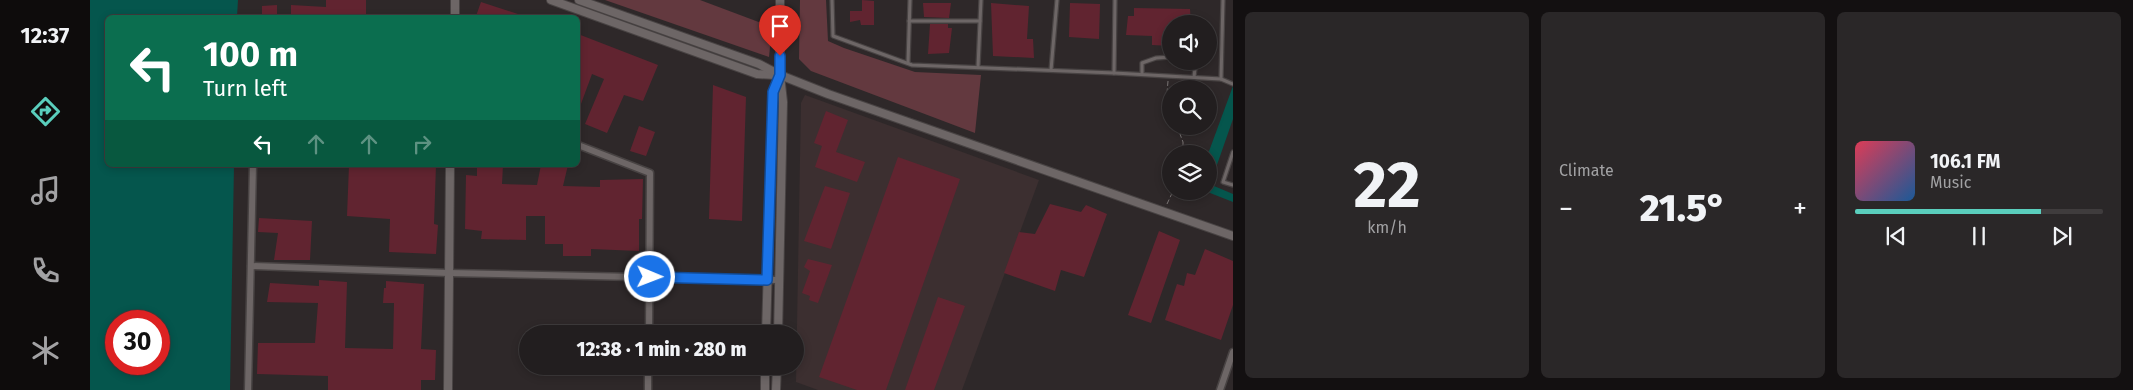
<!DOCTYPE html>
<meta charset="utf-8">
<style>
:root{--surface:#221e1f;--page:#2a2728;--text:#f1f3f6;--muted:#a2a2a4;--line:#3f3c3d;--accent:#5acebd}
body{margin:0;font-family:"Fira Sans",sans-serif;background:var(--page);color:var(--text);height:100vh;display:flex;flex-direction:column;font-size:19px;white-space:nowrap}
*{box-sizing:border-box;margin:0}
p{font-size:16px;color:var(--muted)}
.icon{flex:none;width:28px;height:28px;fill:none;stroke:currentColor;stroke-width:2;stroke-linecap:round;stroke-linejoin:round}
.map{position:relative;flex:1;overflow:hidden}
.side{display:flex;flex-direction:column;gap:12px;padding:12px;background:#131011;width:900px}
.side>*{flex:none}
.guide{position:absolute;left:15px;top:15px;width:475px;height:152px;border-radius:8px;box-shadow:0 2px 8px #0003,0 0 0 1px var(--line);background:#0b6e4f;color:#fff;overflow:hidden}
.tools{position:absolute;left:1072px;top:15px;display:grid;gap:10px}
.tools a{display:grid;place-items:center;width:55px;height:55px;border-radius:50%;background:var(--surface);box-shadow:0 2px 8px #0003,0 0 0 1px var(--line);font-size:25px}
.speed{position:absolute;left:15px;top:310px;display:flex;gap:10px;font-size:25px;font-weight:700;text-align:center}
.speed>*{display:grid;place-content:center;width:65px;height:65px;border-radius:50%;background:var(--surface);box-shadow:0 2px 8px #0003,0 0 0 1px var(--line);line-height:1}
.speed .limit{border:8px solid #d22;background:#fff;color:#111}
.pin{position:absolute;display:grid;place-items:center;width:42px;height:42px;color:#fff;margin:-51px -21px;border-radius:50% 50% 50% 0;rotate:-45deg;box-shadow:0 0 5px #0007}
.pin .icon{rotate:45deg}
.me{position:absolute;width:55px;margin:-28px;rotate:91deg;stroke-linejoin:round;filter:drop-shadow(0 0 4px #0008)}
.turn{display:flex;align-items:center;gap:18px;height:105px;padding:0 15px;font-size:22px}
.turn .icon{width:65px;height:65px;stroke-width:2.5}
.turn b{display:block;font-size:35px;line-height:42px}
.lanes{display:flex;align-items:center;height:48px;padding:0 15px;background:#0003;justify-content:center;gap:25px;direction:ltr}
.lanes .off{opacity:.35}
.big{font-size:38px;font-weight:800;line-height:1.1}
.side .card{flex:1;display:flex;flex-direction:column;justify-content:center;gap:8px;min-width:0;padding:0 18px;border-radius:8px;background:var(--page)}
.side .dial{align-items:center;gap:0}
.dial b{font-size:65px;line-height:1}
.song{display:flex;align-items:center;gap:15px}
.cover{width:60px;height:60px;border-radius:8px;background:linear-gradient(135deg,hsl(350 70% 55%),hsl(210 70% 35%))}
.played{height:5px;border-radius:2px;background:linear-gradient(90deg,var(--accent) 75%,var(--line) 75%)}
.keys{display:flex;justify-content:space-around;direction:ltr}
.heat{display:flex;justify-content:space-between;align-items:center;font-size:28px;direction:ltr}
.side .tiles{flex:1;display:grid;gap:12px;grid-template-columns:repeat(3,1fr)}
.trip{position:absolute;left:429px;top:325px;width:285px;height:50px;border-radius:25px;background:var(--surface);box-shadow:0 2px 8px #0003,0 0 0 1px var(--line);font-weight:800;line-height:50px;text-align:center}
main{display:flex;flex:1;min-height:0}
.menu{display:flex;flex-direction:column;width:90px;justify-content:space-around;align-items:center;background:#0e0c0c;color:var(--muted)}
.menu .icon{width:35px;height:35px}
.menu .on{color:var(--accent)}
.menu b{font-size:22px;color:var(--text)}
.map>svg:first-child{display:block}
.built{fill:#3c2f30}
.green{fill:#63393f}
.water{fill:#05564d;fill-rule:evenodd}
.building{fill:#612430}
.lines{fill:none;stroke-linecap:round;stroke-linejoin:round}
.service-casing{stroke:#484343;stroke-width:5.5}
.minor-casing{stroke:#484343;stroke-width:9}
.tertiary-casing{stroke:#484343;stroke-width:10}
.path{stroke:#7a7575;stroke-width:1;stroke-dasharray:5 2.5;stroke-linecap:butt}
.service{stroke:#6d6666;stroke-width:3}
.minor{stroke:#6d6666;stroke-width:6}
.tertiary{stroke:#6d6666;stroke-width:8}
.route-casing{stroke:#114b97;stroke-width:12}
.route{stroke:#1a73e8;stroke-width:9}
</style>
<main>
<nav class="menu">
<b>12:37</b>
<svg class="icon on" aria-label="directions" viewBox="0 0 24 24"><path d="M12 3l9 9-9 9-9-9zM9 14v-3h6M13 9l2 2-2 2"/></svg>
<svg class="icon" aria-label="music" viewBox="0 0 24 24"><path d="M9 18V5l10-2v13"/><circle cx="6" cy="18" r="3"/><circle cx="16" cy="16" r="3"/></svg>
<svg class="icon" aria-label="phone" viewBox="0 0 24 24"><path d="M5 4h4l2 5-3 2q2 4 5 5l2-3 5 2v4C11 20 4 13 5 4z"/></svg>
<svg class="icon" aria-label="climate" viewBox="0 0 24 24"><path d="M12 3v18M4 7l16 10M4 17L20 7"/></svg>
</nav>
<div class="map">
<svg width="1143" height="390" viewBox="0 0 1143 390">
<rect width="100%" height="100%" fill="#2e2829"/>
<path class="built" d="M715 95 949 180 872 390H728L706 382 711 103Z"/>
<g class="green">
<path d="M515 0H610L682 27 679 57Z"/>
<path d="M710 0H736L738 41 754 48 825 72 891 75 885 133 721 71 709 59Z"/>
</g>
<g class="water">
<path d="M0 0H148L147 17 18 18V165H144L140 390H0ZM26 321H69V364H26Z"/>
<path d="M1143 86V119L1121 182 1124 186 1143 194V202L1115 191H1119L1118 154Z"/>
</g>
<g class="building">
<path d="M236 0H276V18H201V5L236 7Z"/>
<path d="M772 0 784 1V25H771L770 20 760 22V11H772Z"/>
<path d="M391 2 434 16V18L386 16Z"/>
<path d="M833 3H861L859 18 834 17Z"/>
<path d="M901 3 939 6 937 39H943L944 58 903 56Z"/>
<path d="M980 3 1010 4 1009 39 979 37Z"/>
<path d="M187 5V18H172V6Z"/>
<path d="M1044 8 1100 9 1101 24H1081V46L1062 45V36L1036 35 1038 16H1044Z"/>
<path d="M840 24H858V28H862L859 53 838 54Z"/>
<path d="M488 34 568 65 553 101 534 95 517 133 495 124 514 79 502 74 488 112Z"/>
<path d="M623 85 656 97 652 221 619 219Z"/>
<path d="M736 111 758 120 746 152 775 162 767 182 725 167 732 146 724 143Z"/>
<path d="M549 126 565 132 556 156 540 151Z"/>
<path d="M808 157 870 179 796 390H767L729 377Z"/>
<path d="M259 165H346L344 224 348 225 346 254 299 252 300 219 257 216Z"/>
<path d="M387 165H413L412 184 447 185 451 165H478L473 186 510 187V180L553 179 552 219H549V251L501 249V256H473V244H455V216H436V240L391 239 392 231 375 229 376 175 387 176Z"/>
<path d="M735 186 760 193 741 249 714 241Z"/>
<path d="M960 204 991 212 996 205 1017 214 994 277 971 270 965 291 914 273 929 232 945 234Z"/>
<path d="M169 218 222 221 220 260H184L188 233 168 232Z"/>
<path d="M1069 231 1090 240 1061 323 1038 315Z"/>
<path d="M1115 249 1143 261V305L1131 340 1075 320 1087 284 1094 286 1097 273 1105 275Z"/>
<path d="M718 259 742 265 728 303 719 300 720 296 712 293 720 271 714 267Z"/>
<path d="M229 280 257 282 255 348 303 349 304 303H293L294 288H296V281L334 284 331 349 346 350 345 380H331V390H238V376L167 374 168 343H225L228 303 177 302 180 283 229 286Z"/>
<path d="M848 297 875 306 844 390H815Z"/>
</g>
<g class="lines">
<defs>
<g id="service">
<path d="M742 0 743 36 822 65 1024 73 1025 0"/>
<path d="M1133 0 1131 79 1143 84"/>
<path d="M819 21H890"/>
<path d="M1100 61 1105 68 1104 77"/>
<path d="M818 63 820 0"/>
<path d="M888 67 891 0"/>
<path d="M961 70 967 0"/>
<path d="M1024 73 1131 79"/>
<path d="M1052 73V63L1066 58 1081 57"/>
<path d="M1143 152 1133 182 1143 185"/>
</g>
<g id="minor">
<path d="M488 145 560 173 559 334"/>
<path d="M161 266 359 273 689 280"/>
<path d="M158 390 163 165"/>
<path d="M558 390V366"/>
<path d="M1130 390 1143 352"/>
</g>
<g id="tertiary">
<path d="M461 0 667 74 685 75"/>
<path d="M489 0 669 64 690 75 738 94 1143 236"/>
<path d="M365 18V0"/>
<path d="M676 334 683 92 689 77"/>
<path d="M688 334 693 102 690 75V0"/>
<path d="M358 390 360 165"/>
<path d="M675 390V366"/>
<path d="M686 390 687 366"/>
</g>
</defs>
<use href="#service" class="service-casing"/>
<use href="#minor" class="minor-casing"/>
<use href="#tertiary" class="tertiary-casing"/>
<g class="path">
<path d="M1078 81 1077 93 1081 113"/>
<path d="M1087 126 1093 142V154"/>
<path d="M1077 204 1083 191"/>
</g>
<use href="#service" class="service"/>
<use href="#minor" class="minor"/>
<use href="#tertiary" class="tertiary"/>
</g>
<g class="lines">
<defs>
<path id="route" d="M560 277 677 280 683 92 690 75V56"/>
</defs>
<use href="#route" class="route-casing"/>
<use href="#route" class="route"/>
</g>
</svg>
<div class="tools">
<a><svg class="icon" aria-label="sound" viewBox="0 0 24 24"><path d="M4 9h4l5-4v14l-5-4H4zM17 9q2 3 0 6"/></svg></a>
<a><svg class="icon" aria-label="search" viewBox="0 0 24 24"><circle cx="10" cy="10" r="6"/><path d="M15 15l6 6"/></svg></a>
<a><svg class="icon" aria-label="layers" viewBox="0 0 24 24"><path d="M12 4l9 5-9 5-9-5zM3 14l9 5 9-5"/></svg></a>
</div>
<div class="speed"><div class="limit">30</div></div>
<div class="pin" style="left:690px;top:56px;background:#d93025"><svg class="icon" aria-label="arrive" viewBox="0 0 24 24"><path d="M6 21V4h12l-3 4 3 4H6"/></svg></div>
<svg class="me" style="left:560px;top:277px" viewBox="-20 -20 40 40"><circle r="17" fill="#1a73e8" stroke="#fff" stroke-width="3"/><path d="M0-11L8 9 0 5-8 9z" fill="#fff"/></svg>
<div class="trip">12:38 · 1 min · 280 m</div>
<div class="guide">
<div class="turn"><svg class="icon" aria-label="left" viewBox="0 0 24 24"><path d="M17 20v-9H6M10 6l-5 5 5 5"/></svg><div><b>100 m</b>Turn left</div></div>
<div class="lanes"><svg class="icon" aria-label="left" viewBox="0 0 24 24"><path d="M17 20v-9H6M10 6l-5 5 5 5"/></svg><svg class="icon off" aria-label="ahead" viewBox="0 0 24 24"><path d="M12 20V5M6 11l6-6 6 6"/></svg><svg class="icon off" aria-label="ahead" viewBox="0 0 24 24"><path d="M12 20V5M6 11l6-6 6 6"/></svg><svg class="icon off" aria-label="right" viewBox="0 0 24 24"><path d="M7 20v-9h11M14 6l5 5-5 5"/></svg></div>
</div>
</div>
<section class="side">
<div class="tiles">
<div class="card dial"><b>22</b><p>km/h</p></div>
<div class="card"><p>Climate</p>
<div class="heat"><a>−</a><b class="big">21.5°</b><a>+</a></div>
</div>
<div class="card">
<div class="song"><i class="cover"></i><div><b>106.1 FM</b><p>Music</p></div></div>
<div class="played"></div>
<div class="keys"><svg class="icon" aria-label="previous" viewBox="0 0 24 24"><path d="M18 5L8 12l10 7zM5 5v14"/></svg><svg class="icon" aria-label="pause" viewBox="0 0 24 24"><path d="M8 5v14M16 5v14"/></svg><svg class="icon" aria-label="next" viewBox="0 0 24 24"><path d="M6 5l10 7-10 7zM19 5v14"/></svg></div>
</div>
</div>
</section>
</main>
